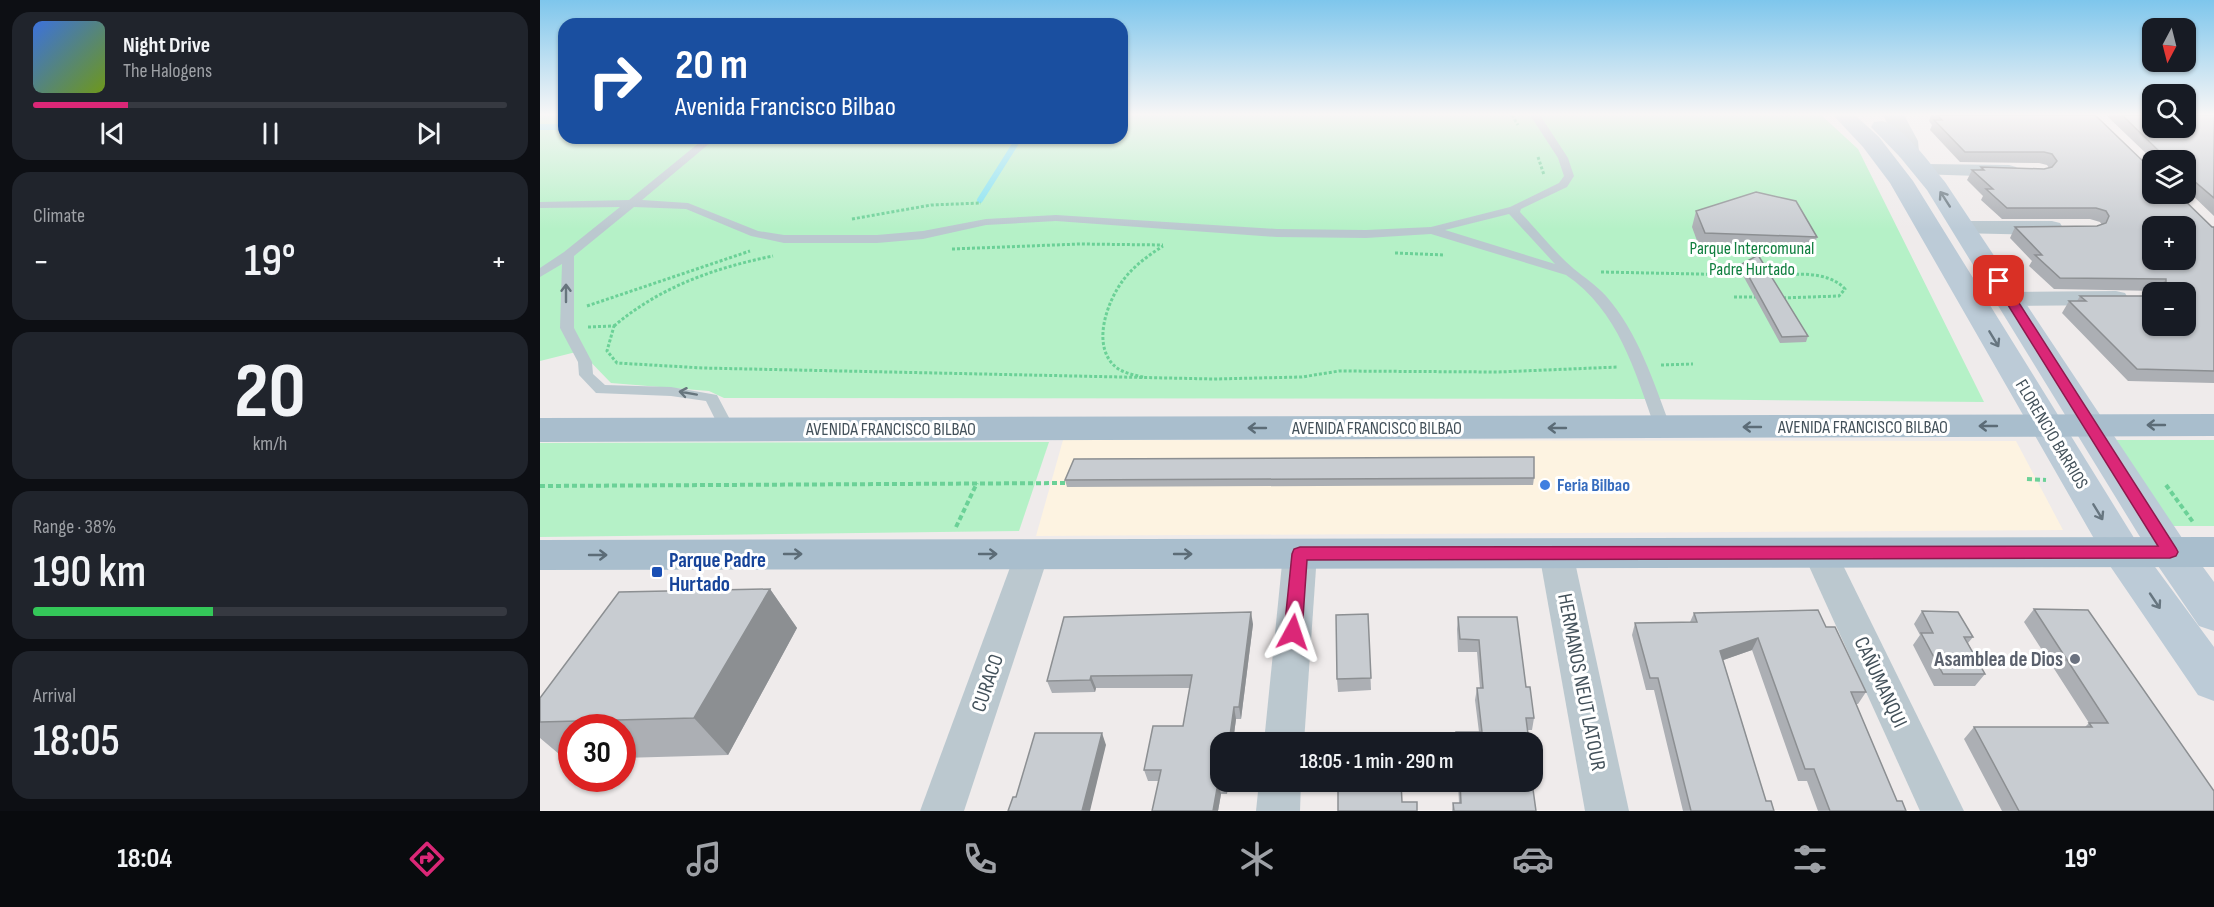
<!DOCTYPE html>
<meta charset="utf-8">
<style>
:root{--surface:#171b24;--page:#20242c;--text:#f1f3f6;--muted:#9ea1a6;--line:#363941;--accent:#db2777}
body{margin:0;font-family:"Sofia Sans Condensed",sans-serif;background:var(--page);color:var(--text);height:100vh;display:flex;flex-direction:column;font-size:22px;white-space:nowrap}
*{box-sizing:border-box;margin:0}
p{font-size:20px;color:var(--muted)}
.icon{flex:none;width:33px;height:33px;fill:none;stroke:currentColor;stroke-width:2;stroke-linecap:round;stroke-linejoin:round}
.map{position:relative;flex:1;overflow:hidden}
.panel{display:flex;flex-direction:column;gap:12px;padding:12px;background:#0d0f14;width:540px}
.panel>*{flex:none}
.top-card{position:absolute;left:18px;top:18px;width:570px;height:126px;border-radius:18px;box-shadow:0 2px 4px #0004;background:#1a4fa0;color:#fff;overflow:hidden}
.needle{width:39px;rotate:187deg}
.buttons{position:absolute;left:1602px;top:18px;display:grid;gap:12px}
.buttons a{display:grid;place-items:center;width:54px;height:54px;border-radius:12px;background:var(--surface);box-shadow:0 2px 4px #0004;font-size:30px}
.speed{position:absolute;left:18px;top:714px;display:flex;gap:12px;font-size:30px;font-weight:700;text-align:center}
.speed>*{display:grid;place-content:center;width:78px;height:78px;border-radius:50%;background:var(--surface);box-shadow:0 2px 4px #0004;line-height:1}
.speed .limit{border:9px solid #d22;background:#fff;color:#111}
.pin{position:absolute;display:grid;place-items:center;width:51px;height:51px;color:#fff;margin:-26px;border-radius:12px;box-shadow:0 3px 9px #0006}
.me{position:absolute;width:66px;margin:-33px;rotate:5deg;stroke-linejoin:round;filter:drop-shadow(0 0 4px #0008)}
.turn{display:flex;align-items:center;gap:21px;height:126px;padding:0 18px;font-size:27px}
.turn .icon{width:78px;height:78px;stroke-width:2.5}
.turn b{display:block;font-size:42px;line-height:51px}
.big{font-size:45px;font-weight:600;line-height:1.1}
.panel .tile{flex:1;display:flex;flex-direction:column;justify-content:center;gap:9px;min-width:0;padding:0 21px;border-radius:18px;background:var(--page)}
.panel .dial{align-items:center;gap:0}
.dial b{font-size:78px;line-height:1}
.song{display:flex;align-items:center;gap:18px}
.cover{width:72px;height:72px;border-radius:9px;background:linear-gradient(135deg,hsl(220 70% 55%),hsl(80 70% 35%))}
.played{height:6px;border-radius:3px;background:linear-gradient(90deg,var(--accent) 20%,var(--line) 20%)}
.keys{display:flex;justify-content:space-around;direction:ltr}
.heat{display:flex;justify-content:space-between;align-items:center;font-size:33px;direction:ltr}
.charge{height:9px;border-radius:4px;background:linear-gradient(90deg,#34c759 38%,var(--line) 0)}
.trip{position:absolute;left:670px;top:732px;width:333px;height:60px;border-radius:18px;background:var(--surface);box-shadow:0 2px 4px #0004;font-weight:600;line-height:60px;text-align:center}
.menu{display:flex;height:96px;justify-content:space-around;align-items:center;background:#090b0e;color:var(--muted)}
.menu .icon{width:42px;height:42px}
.menu .active{color:var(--accent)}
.menu b{font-size:27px;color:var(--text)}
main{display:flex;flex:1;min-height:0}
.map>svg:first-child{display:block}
.commercial{fill:#fdf3e1}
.green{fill:#b5f1c7}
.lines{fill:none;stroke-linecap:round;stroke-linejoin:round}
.stream{stroke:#7fe2f1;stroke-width:6}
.path-far1{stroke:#6bd197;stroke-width:3;stroke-dasharray:3 2;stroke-linecap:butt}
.path{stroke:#6bd197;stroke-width:4;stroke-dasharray:5 3;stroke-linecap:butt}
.service{fill:#bbc8cf;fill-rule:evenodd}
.minor{fill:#bbc8cf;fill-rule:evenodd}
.tertiary{fill:#bbc8cf;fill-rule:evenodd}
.secondary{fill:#bccbd7;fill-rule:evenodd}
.primary{fill:#a9becd;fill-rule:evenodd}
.wall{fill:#acafb4}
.shaded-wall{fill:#8c8f92}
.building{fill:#c8ccd1;stroke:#8c8f92;stroke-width:1.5;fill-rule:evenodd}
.oneway{stroke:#677680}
.oneway2{stroke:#67757d}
.oneway3{stroke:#5c6c77}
.route{fill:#db2777;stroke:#8e194d;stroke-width:1.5}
.shop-dot{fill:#3f7fe0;stroke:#fff;stroke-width:2}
.transit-dot{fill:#1a4fb4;stroke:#fff;stroke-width:2}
.worship-dot{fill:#6b7280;stroke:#fff;stroke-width:2}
.labels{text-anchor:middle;stroke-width:6;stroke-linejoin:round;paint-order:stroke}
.park-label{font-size:18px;fill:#107f3f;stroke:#fff}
.street-label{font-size:18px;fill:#43515a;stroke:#fff}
.shop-label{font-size:18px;font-weight:bold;fill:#366cbe;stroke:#fff;text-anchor:start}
.near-transit-label{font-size:21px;font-weight:bold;fill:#164399;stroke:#fff;text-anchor:start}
.near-worship-label{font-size:21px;font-weight:bold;fill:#5b616d;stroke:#fff;text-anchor:end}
.near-street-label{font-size:21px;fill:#43515a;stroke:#fff}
</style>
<main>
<section class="panel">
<div class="tile">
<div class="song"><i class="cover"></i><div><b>Night Drive</b><p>The Halogens</p></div></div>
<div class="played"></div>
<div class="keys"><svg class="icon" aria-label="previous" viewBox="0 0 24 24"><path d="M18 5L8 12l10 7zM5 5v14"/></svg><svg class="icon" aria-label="pause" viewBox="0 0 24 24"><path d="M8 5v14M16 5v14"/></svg><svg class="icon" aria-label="next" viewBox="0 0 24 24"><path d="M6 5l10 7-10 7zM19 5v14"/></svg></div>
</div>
<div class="tile"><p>Climate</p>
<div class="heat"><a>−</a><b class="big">19°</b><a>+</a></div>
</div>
<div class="tile dial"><b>20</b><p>km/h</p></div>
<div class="tile"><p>Range · 38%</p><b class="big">190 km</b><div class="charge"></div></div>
<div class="tile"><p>Arrival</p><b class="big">18:05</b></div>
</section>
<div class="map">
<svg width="1674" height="811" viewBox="0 0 1674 811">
<rect width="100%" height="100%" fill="#efebeb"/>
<path class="commercial" d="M523 440 1476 441 1523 530 496 536Z"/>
<g class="green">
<path d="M0 115H24V138H582V115H1281L1318 149 1444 402 1113 399 184 398 169 391 71 383 40 351 0 361Z"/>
<path d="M1571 440H1674V526H1627Z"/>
<path d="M509 442 479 531 0 537V443Z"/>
</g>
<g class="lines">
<g class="stream">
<path d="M0 127H24"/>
<path d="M440 200 479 138"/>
</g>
<g class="path-far1">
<path d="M972 115 978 125"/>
<path d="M998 157 1004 175"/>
<path d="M312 219 391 205 441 203"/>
<path d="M412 249 540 244 623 245"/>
<path d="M855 253 905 255"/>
<path d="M1061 272 1206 275"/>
<path d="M1226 275C1251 275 1287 269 1305 289L1299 296 1241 298"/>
<path d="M1194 297H1219"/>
<path d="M47 306 210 251"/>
<path d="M74 326C120 287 174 268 233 256"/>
<path d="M48 327 74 326 67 351 77 363 163 368 674 379 762 377 799 371 958 372 1078 367"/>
<path d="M1121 365 1153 364"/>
<path d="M603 377C594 375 584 373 577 368 550 347 567 301 584 279 595 265 609 255 623 246"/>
</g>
<g class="path">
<path d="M1487 479 1506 480"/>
<path d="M1626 485 1653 522"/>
<path d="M0 486 528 483"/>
<path d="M416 527 437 483"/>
</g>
<path class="service" d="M990 115H1000L1028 158 1034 176 1027 187 981 209 980 212C998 231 1015 253 1034 269 1045 278 1056 285 1066 296 1098 332 1114 383 1131 428L1128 432 1123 433 1115 428C1095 371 1078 310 1026 275L891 234 826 238 737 237 516 221 446 225 383 239 337 243H244L211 236 146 209 94 207 34 256V328L52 362 53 374 65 385 131 387 177 395 195 429 187 434 182 433 166 401 131 396 56 393 39 375 38 362 20 328 22 264 0 277V268L24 252 80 207 0 208V202L89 200 165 138H176L102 200 148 203 218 231 244 235H337L383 231 446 219 516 215 737 229 826 230 891 227 970 207 1019 183 1024 176 1018 158ZM969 214 970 215 1015 264 905 230Z"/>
<g class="minor">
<path d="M1384 164 1469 165 1476 167 1479 171 1476 175 1469 177 1377 174 1374 170 1377 166Z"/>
<path d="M1424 221H1512L1520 223 1523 228 1520 233 1512 235 1416 233 1413 228 1416 223Z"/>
<path d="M1576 291 1585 293 1588 298 1585 303 1576 305 1470 306 1461 304 1458 299 1461 294 1470 292Z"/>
<path d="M1016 540 1028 544 1033 553 1089 811H1045L999 553 1004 544Z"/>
<path d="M1280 540 1292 544 1297 553 1424 811H1380L1263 553 1268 544Z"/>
<path d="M492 541 504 545 509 554 424 811H380L475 554 480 545Z"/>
<path d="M760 541 772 545 777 554 764 742H724L743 554 748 545Z"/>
<path d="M719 782H761L760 811H716Z"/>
</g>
<path class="tertiary" d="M1343 115H1364L1378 141 1379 152 1376 157 1368 159 1360 157 1357 152 1356 141Z"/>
<g class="secondary">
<path d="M1293 115H1315L1339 137 1373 181 1596 541 1674 647V701L1658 695 1568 563 1350 183 1323 147Z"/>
<path d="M1342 121C1364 126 1391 165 1405 182L1644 541 1674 582V631L1659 626 1616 563 1387 190 1360 157 1331 127 1334 122Z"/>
</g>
<g class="primary">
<path d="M1674 414V436L0 442V418Z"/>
<path d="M1674 537V567L0 570V540Z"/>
</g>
</g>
<g class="wall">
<path d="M1391 115H1555L1610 168 1672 227H1674V383L1588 381 1522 313 1529 301H1537L1540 296 1612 326 1646 292H1615L1617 291 1514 289 1489 266 1492 261 1470 238 1475 227 1557 226 1562 225 1560 222 1550 219H1462L1441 200 1443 196 1427 180 1432 170H1440L1441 167 1504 169 1509 168 1507 165 1499 163 1420 162 1390 130 1392 125 1389 121Z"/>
<path d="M1566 115H1674V216L1648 191H1646V160H1613Z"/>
<path d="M1156 211 1277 237 1272 253 1160 249 1152 227Z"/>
<path d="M1202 264 1268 336 1266 342 1240 343 1200 270Z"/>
<path d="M994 478 993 485 527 487 525 480Z"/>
<path d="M230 589 257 628 188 755 82 758V728H32V759H25L0 738V698Z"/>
<path d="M1494 609 1674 811H1462L1424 739 1434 727H1545L1549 723 1484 622Z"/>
<path d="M1382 611 1433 637 1428 643 1445 674 1435 686H1394L1373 645 1380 635 1374 624Z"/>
<path d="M1154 613 1286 627 1326 692 1318 704H1316L1357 801 1366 811H1278L1267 781H1258L1212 650 1183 660 1226 801 1234 811H1143L1114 690H1106L1092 635 1095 623 1150 622Z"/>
<path d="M828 614 831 690 798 692 797 679Z"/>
<path d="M918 617 986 687 994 718 992 730H987L989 742H915L916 732H939L935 700 937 688H940L937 652H918L917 629Z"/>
<path d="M713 624 701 719H696L693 742H681V782H688L687 794H681L678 811H612L619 781H608L604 770 643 726 650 688H556L555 692 512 693 507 681Z"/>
<path d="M918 782H992L996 811H912L913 803H919Z"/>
</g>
<g class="shaded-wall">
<path d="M230 589 257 628 188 755 154 718Z"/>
<path d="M711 612 713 624 701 719 699 707Z"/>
<path d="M1218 638 1212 650 1175 663 1180 651Z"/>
<path d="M551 676 556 688 555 692 550 680Z"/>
<path d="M694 707 696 719 693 742H689Z"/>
<path d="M562 733 566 745 550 811H542Z"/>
<path d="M684 782H688L687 794Z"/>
<path d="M678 783 681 794 678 811H673Z"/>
</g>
<g class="building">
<path d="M1397 115H1555L1610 168 1612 169V194H1638L1672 227H1674V371L1597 369 1529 301H1546L1540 296H1612V326H1646V292H1622V283L1626 282V279L1520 278 1495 255H1502L1475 227 1557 226 1566 223 1569 216 1566 211 1556 208H1467L1446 189H1453L1432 170H1444L1441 167 1504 169 1512 167 1517 161 1512 154 1504 152H1425L1394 120H1402ZM1612 226H1646V260H1612Z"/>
<path d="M1582 115H1612V128H1646V115H1674V198L1654 181H1646V160H1620V152Z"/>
<path d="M1216 192 1256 201 1277 237 1165 233 1156 211Z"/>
<path d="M1218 255 1268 336 1242 337 1202 264Z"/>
<path d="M994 457V478L525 480 534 459Z"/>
<path d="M230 589 154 718 0 722V698L79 592Z"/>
<path d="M1494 609 1548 610 1674 791V811H1479L1434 727H1552L1549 723H1568Z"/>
<path d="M1278 610 1286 627H1295L1326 692H1311L1357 801H1362L1366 811H1290L1274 769H1265L1218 638 1180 651 1226 801H1231L1234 811H1151L1118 678H1110L1095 623 1157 622 1154 613Z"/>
<path d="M1382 611 1418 612 1433 637H1424L1445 674H1403L1381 633H1393Z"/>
<path d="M711 612 699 707H694L689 742H681V782H684L678 783 673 811H612L621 770H604L613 726H643L652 675 551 676 550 680 507 681 524 617Z"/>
<path d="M828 614 831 678 797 679 796 615Z"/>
<path d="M918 617H977L986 687H990L994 718H986L989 742H917L916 732H942L937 688H943L939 640 920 639Z"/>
<path d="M495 733H562L542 811H468L473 797H476Z"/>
<path d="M790 733H859L860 742H789Z"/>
<path d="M798 782H861L862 802H877V811H798Z"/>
<path d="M920 782H992L996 811H914L913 803H921Z"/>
</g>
<defs><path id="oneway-shaft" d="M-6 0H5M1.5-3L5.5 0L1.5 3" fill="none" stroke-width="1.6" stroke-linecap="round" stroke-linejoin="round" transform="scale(1.5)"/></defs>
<g class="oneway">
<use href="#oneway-shaft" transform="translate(1405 199) rotate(-123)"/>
<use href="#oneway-shaft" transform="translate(1454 339) rotate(59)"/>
<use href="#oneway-shaft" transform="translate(1558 512) rotate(59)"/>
<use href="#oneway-shaft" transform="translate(1615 601) rotate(56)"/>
</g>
<g class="oneway2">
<use href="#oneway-shaft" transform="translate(26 293) rotate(-90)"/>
<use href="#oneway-shaft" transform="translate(148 393) rotate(-170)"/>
</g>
<g class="oneway3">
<use href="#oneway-shaft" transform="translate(1616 425) rotate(180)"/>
<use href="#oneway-shaft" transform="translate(1448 426) rotate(180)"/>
<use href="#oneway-shaft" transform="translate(1212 427) rotate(180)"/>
<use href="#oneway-shaft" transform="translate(717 428) rotate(180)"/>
<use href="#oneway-shaft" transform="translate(1017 428) rotate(180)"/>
<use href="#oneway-shaft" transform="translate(253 554)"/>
<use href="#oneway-shaft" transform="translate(448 554)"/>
<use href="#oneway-shaft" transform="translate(643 554)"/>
<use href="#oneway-shaft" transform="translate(58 555)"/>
</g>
<linearGradient id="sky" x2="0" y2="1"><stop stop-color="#7ec6ec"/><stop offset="0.5" stop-color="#f8f6f6"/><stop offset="1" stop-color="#f8f6f6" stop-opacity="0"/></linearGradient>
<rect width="1674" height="229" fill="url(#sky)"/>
<path class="route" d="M1459 278 1465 281 1636 548 1638 552 1636 556 1630 558 767 560 762 632 759 638 753 640 747 638 744 632 752 554 754 549 760 547 1618 546 1453 281Z"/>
<circle class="shop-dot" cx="1005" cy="485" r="6"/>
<rect class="transit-dot" x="111" y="566" width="12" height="12" rx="3"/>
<circle class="worship-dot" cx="1535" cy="659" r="6"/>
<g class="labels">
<g class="park-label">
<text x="1212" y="254">Parque Intercomunal<tspan x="1212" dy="21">Padre Hurtado</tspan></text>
</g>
<g class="street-label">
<text x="1323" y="433">AVENIDA FRANCISCO BILBAO</text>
<text x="837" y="434">AVENIDA FRANCISCO BILBAO</text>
<text x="351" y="435">AVENIDA FRANCISCO BILBAO</text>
<text transform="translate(1512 434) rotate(59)" y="6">FLORENCIO BARRIOS</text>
</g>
<g class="shop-label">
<text x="1017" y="491">Feria Bilbao</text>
</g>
<g class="near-transit-label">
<text x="129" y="567">Parque Padre<tspan x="129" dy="24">Hurtado</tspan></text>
</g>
<g class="near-worship-label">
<text x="1523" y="666">Asamblea de Dios</text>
</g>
<g class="near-street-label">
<text transform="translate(1042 682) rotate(79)" y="7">HERMANOS NEUT LATOUR</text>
<text transform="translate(1341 682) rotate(65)" y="7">CAÑUMANQUI</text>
<text transform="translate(447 683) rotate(-71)" y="7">CURACO</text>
</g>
</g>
</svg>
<div class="buttons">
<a><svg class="needle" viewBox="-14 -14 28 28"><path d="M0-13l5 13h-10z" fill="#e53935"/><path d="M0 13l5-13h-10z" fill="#9ea1a6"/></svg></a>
<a><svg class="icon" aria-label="search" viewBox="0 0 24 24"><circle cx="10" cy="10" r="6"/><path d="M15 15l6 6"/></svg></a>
<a><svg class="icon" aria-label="layers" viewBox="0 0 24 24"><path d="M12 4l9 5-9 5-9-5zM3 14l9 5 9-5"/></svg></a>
<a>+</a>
<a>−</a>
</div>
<div class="speed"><div class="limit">30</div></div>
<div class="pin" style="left:1459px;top:281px;background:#d93025"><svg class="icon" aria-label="arrive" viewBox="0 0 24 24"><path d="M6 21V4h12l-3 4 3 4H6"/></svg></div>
<svg class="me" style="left:753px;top:632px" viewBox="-20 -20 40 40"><path d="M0-17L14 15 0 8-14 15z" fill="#db2777" stroke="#fff" stroke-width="4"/></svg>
<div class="trip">18:05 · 1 min · 290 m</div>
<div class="top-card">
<div class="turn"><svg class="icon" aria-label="right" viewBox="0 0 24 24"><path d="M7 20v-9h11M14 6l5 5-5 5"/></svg><div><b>20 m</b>Avenida Francisco Bilbao</div></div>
</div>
</div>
</main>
<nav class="menu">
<b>18:04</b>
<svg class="icon active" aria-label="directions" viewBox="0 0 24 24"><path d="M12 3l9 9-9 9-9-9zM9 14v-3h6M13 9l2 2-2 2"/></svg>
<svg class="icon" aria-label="music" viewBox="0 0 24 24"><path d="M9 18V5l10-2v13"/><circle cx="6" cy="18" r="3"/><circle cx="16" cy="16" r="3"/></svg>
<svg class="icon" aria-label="phone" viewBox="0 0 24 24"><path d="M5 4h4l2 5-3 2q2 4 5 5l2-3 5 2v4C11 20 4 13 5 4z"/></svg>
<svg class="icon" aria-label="climate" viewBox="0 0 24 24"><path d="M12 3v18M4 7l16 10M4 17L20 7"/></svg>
<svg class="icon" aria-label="car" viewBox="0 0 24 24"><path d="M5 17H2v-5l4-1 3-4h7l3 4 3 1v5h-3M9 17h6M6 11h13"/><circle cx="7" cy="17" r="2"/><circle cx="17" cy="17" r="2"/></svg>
<svg class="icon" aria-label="filters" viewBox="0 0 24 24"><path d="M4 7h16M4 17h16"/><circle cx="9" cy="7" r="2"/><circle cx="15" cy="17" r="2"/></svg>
<b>19°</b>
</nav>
